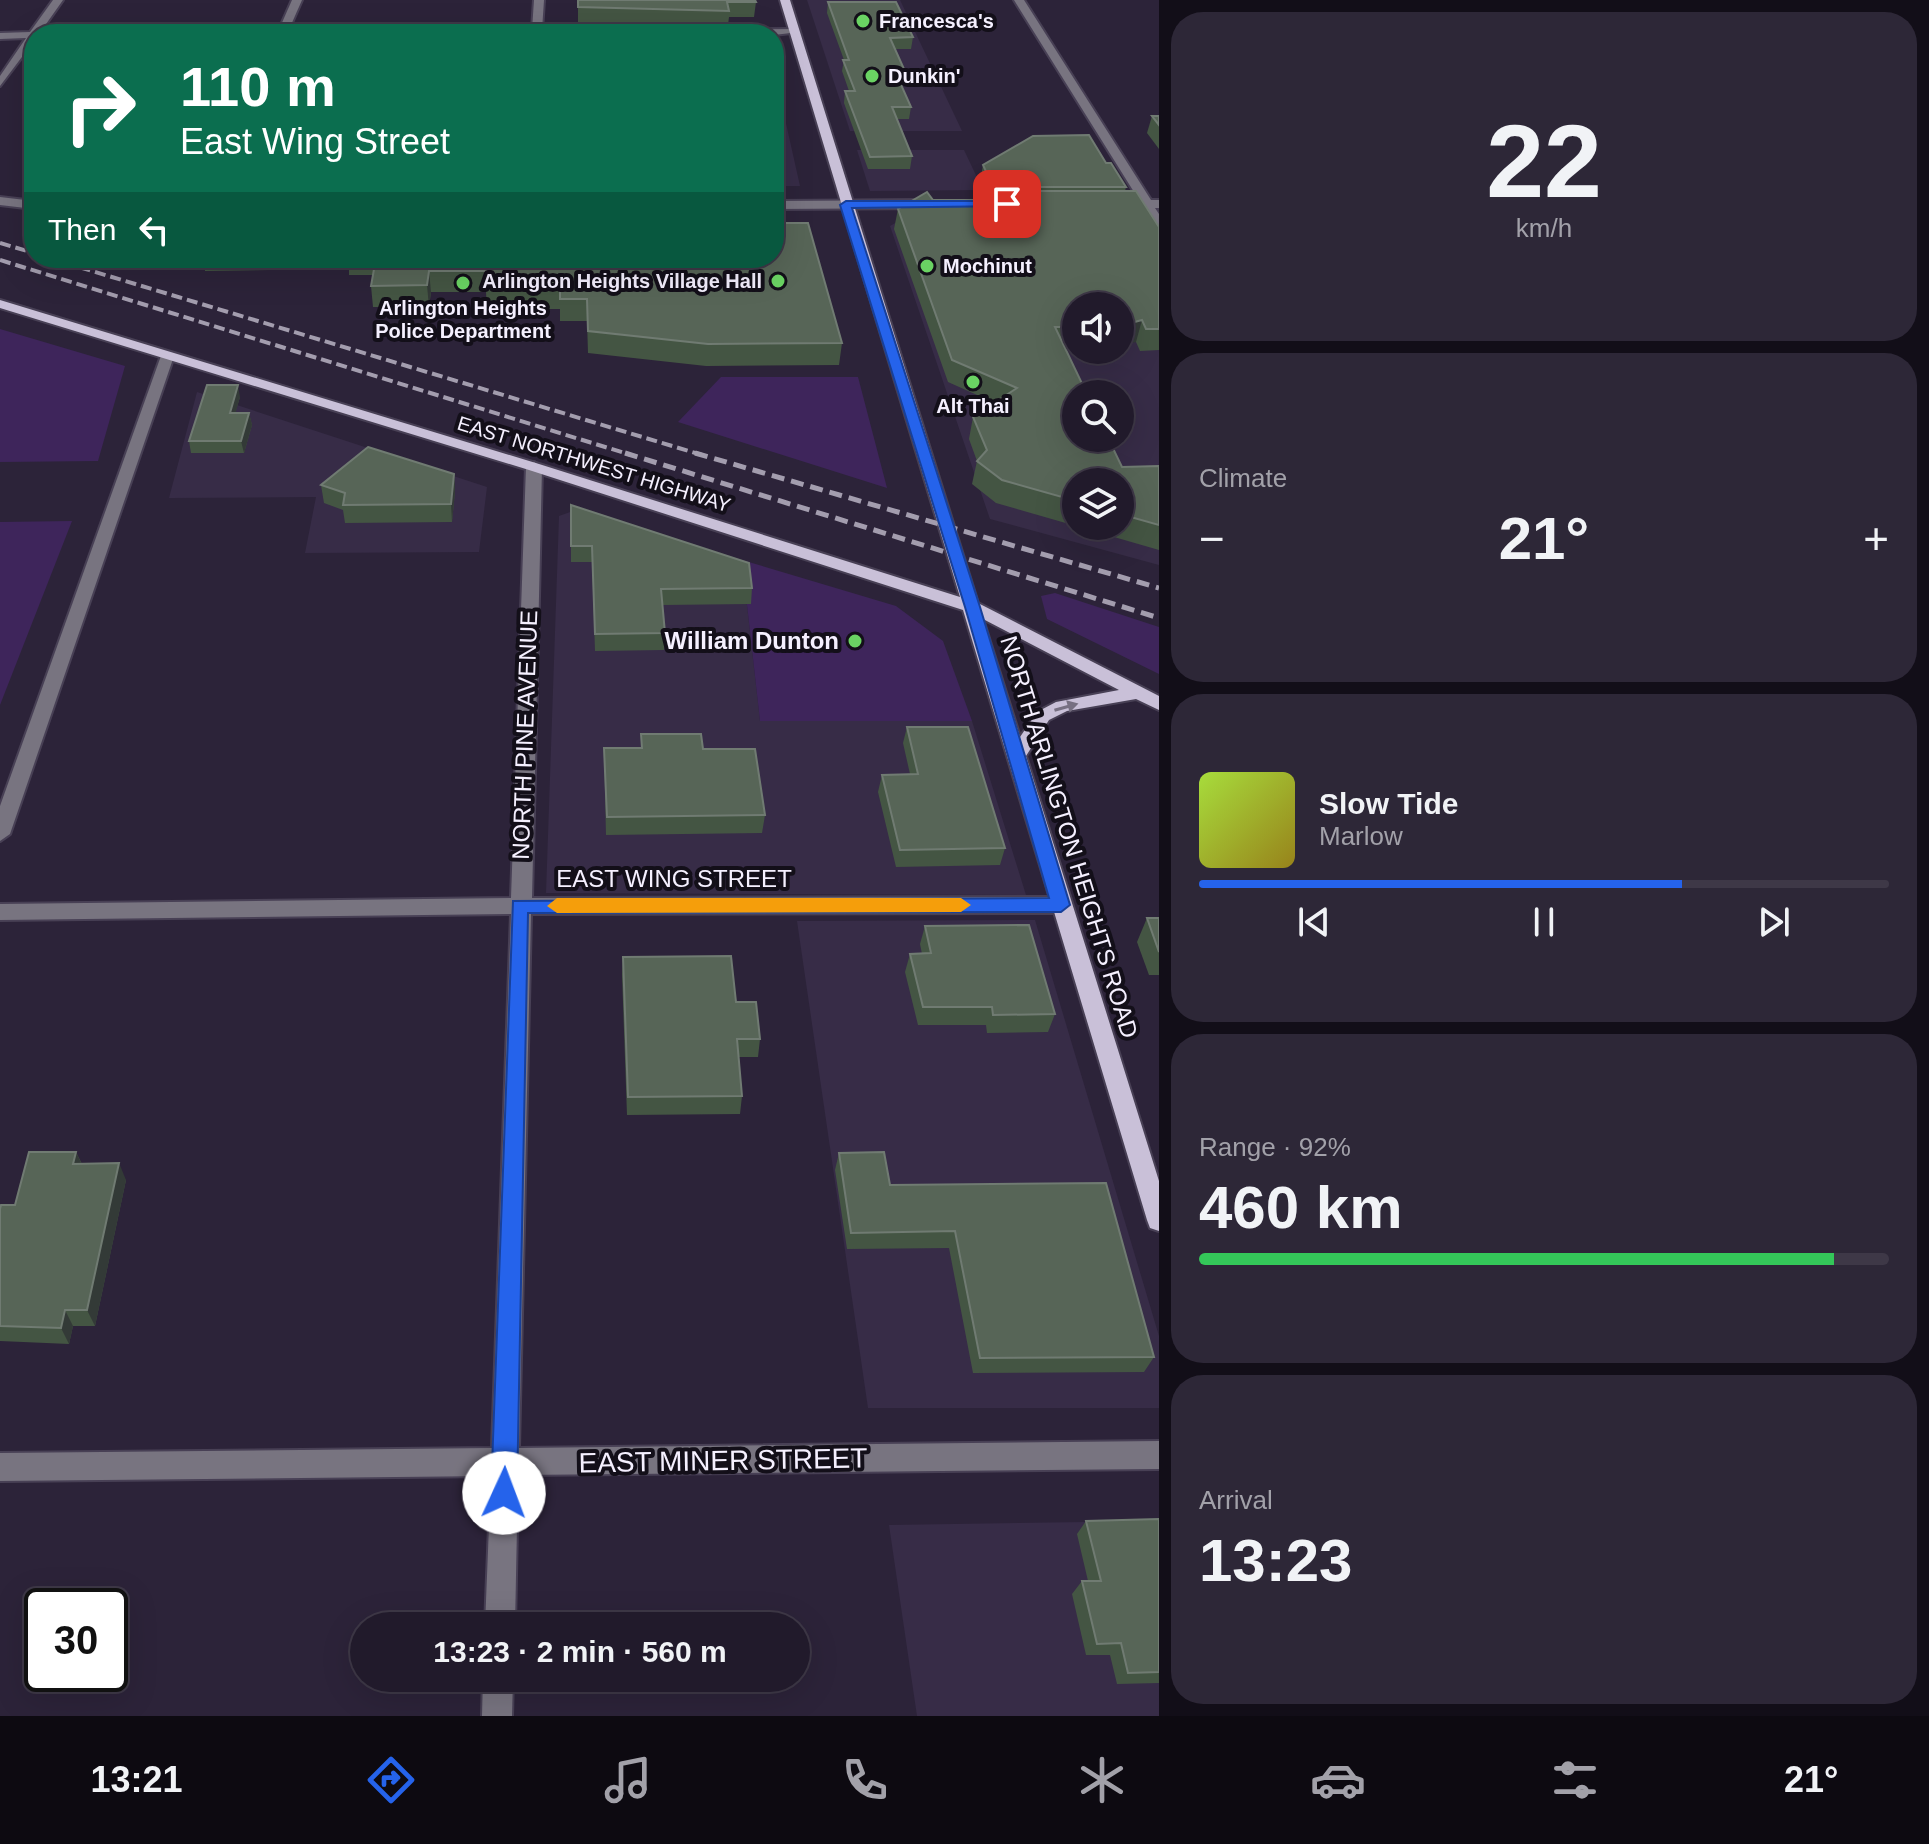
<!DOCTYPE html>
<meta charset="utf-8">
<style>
:root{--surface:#211a2b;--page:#2d2737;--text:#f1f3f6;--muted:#a2a1a9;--line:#3e3847;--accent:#2563eb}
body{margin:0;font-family:Helvetica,sans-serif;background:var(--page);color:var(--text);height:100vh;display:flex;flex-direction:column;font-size:30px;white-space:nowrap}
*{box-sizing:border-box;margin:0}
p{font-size:26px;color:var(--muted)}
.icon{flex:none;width:44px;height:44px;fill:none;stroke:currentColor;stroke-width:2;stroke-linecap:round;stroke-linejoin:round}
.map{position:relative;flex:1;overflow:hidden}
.details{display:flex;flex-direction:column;gap:12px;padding:12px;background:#120e18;width:770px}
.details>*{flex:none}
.top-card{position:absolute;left:24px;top:24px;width:760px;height:244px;border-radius:32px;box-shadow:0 8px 32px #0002,0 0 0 2px var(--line);background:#0b6e4f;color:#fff;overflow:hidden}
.tools{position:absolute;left:1062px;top:292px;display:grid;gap:16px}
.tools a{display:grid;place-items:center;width:72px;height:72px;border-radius:50%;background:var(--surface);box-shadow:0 8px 32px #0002,0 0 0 2px var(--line);font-size:40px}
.speed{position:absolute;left:24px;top:1588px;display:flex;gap:16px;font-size:40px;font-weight:700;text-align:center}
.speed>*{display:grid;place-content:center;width:104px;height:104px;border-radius:50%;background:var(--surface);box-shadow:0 8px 32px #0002,0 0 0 2px var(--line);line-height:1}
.speed .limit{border:4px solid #111;border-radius:12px;background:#fff;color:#111}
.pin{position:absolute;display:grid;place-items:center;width:68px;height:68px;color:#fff;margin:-34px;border-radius:16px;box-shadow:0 4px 12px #0006}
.me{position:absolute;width:88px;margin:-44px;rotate:2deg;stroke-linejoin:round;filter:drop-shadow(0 0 6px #0008)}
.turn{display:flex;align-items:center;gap:28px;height:168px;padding:0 24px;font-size:36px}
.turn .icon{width:104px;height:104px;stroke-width:2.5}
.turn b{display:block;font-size:56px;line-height:68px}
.then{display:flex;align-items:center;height:76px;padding:0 24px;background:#0003;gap:16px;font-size:30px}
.big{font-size:60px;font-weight:700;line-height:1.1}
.details .card{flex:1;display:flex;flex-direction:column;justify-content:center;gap:12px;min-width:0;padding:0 28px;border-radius:32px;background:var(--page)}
.details .dial{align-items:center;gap:0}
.dial b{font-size:104px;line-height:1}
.song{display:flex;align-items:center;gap:24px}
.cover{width:96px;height:96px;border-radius:12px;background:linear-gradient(135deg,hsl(80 70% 55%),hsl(50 70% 35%))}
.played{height:8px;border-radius:4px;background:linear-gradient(90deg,var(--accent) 70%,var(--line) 70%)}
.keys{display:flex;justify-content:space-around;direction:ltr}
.heat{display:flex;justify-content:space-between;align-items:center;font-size:44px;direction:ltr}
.charge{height:12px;border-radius:6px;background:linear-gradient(90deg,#34c759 92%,var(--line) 0)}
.trip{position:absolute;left:350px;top:1612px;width:460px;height:80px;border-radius:40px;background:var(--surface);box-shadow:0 8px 32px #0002,0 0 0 2px var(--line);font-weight:700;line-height:80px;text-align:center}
.tab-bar{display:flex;height:128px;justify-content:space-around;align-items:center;background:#0d0a11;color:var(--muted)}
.tab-bar .icon{width:56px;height:56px}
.tab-bar .current{color:var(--accent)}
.tab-bar b{font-size:36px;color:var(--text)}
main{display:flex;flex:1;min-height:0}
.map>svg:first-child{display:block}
.built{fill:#372c47;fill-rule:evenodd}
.green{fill:#3e255b}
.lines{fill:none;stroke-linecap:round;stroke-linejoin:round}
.minor-casing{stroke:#484055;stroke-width:4}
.major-casing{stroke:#484055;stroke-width:4}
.minor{fill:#787480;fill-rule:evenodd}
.major{fill:#c9c0d8;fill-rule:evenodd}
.rail-far1{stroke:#a39dae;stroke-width:4;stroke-dasharray:11 5;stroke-linecap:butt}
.rail{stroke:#a39dae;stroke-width:5;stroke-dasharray:13 7;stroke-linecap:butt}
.wall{fill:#445543}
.shaded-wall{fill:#333a37}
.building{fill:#576557;stroke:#707b72;stroke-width:2}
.oneway{fill:#777082}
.route{fill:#2563eb;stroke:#184099;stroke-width:2}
.slow{fill:#f59e0b}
.poi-dot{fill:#6ad363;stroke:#130f19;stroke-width:3}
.labels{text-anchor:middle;stroke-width:8;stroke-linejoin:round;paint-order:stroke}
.far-poi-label{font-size:20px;font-weight:bold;fill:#f5f0ff;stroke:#130f19;text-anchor:start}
.far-street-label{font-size:20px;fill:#f5f0ff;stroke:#130f19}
.poi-label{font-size:24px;font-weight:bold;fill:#f5f0ff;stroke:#130f19;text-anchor:end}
.street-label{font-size:24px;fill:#f5f0ff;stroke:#130f19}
.near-street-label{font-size:28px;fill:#f5f0ff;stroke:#130f19}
</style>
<main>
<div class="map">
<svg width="1159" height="1716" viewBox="0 0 1159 1716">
<rect width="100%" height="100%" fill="#2c2339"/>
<g class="built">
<path d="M807 0H900L962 131H850Z"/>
<path d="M774 68 777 83 800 186H774Z"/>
<path d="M857 150H964L983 190 870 191Z"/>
<path d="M904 218 1159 258V565L990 519 890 226ZM1076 306H1120V350H1076ZM1076 394H1120V438H1076ZM1076 482H1120V526H1076Z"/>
<path d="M197 392 487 487 479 552 305 553 316 497 169 498Z"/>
<path d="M573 511 742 560 760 721H972L1026 895 546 893 559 516Z"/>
<path d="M1035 920 1159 1336V1408H868L797 921Z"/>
<path d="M1159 1521V1716H917L889 1525Z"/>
</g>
<g class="green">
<path d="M0 329 125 366 98 461 0 462Z"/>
<path d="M721 377H858L887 488 678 422Z"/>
<path d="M72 521 0 705V522Z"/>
<path d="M742 560 896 606 943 641 972 721H760Z"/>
<path d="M1055 593 1159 627V674L1047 619 1041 596Z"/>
</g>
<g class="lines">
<defs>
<g id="minor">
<path d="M53 0H63L39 34H34V41L0 86V76L26 38 0 39V33L30 32Z"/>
<path d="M292 0H302L287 34H277Z"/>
<path d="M534 0H544L542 30 794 29 799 32 774 35 390 34 395 31 532 30Z"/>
<path d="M1014 0H1024L1151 200H1159V208H1155L1159 214V227L1155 226 1143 208H1119L1113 204 1119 200H1139Z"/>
<path d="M0 197 34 201V209L0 205Z"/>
<path d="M774 201 931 200 937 204 931 208 774 209Z"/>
<path d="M162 353 174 356 10 834 0 841V806Z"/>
<path d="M534 462 542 467 532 898 1061 897 1068 900 1071 905 1068 910 1061 913 531 914 519 1448 1159 1441V1469L518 1475 515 1626H485L491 1476 0 1481V1453L492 1448 511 914 0 920V904L511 898 526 467Z"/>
<path d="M483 1678H513L512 1716H482Z"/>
</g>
<path id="major" d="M780 0H790L978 603 1159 696V710L1136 699 1067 711 1049 720 1026 756 1159 1181V1231L1150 1228 1147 1220 963 610 529 470 0 308V300L539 464 960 597ZM983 619 1119 690 1056 702 1037 712 1020 737Z"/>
</defs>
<use href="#minor" class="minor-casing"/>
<use href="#major" class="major-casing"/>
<use href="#minor" class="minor"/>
<use href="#major" class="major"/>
<g class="rail-far1">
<path d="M0 243 34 253"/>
<path d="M49 258 702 455"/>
<path d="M0 260 631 455"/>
</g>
<g class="rail">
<path d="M625 453 1159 618"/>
<path d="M695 453 1159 588"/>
</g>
</g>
<g class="wall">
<path d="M578 0 756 2 754 17H729L728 25 734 34H668V25L578 22Z"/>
<path d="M828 2 913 37 911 49H895L904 69 903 81H899L911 107 909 119H897L912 156 910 169H868L844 103 845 91H849L842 71 844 60 827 13Z"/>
<path d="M1152 116H1159V149L1147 133Z"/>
<path d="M1106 163 1126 187 1125 191 1159 227V350L1140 351 1120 306H1076V349L1065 348 1122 467 1159 466V550L1076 526H1120V482H1076V526L996 503 972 484 977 461 969 439 973 417 995 403 948 382 894 229 898 209 933 200H1000V198H991L981 176 983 165Z"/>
<path d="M161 258H774L842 343 839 365 706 366 588 353 587 321H560V309H487L486 292H431L429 307H373L371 286 373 275H349V270L339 269 205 271 204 262 162 263Z"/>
<path d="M240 397 235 413H249L252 425 244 453H191L189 441Z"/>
<path d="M454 474 455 492 452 522 345 523 343 510 324 503 321 485Z"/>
<path d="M571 505 752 588 751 604 662 605 665 633 664 650 595 651 592 562H571Z"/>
<path d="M907 727 1005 848 1000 865 896 867 878 792 882 775 910 774 903 743Z"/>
<path d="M641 734 703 749 765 815 762 833 606 835 604 748H641Z"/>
<path d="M1147 918H1159V975H1149L1137 942Z"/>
<path d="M925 926 1055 1014 1048 1032 987 1033 986 1025H918L905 972 910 954H922L920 944Z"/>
<path d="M623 957 736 1002 760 1039 758 1057H739L742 1096 740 1114 627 1115 622 975Z"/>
<path d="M76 1152 82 1164 126 1180 95 1326H73L69 1344 0 1341V1209L15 1205Z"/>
<path d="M839 1153 1154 1357 1144 1372 973 1373 949 1248 847 1249 835 1170Z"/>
<path d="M1159 1519V1683L1117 1684 1110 1655H1086L1072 1594 1082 1581H1088L1077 1534 1086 1521Z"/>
</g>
<g class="shaded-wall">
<path d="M429 271 431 292 429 307 427 285Z"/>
<path d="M1142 320 1136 342 1120 346V326Z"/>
<path d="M238 385 240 397 232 425 230 413Z"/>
<path d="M249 413 252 425 244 453 241 441Z"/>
<path d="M454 474 455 492 452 522 451 504Z"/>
<path d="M76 1152 84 1169 73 1164Z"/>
<path d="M119 1163 126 1180 95 1326 87 1310Z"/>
<path d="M65 1310 73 1326 69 1344 61 1328Z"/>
</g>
<g class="building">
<path d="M578 0H755L756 2H727L729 11 578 7Z"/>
<path d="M828 2H896L913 37 890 38 904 69H894L911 107H892L912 156 870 157 845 91H855L843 60H849Z"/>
<path d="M668 25H732L734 34H669Z"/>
<path d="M1152 116H1159V125Z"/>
<path d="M1089 135 1106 163H1111L1126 187H993L983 165 1033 136Z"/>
<path d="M1001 191H1136L1159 227V329H1146L1142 320 1120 326V306H1076V327H1055L1087 394H1076V438H1108L1122 467 1159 466V525L1120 514V482H1076V501L1002 480 977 461 987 450 973 417 1017 388 952 360 898 209 927 192 933 200H1005Z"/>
<path d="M774 223H808L842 343 708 344 588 331 587 299H560V287L486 288 487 271H429L427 285 371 286 376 258H774Z"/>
<path d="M207 385H238L230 413H249L241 441H189Z"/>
<path d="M368 447 454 474 451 504 343 505 345 493 321 485Z"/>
<path d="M571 505 749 563 752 588 661 589 665 633 595 634 592 546H571Z"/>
<path d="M907 727H968L1005 848 900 850 882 775 918 774Z"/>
<path d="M641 734H701L703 749H755L765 815 607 817 604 748H642Z"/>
<path d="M1147 918H1159V952Z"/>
<path d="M1029 925 1055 1014 993 1015 992 1007H923L910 954 931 953 925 926Z"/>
<path d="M731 956 736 1002H756L760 1039H737L742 1096 628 1097 623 957Z"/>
<path d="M29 1152H76L73 1164 119 1163 87 1310H65L61 1328 0 1326V1209L1 1205H15Z"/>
<path d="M884 1152 890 1185 1106 1183 1154 1357 980 1358 955 1231 851 1233 839 1153Z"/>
<path d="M1159 1519V1672L1128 1673 1121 1643 1097 1644 1082 1581H1101L1086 1521Z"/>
</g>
<defs><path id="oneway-solid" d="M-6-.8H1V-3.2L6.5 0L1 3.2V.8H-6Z" transform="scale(2)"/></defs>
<use class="oneway" href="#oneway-solid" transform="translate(1066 707) rotate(-16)"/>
<path class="route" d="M1007 201 1011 206 852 208 980 607 1070 905 1061 912 528 913 517 1493 513 1502 504 1505 495 1502 491 1493 513 901 1049 898 965 607 840 205 846 201Z"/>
<path class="slow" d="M557 898H961L971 905 961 912 557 913 547 906Z"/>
<g class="poi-dot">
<circle cx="863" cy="21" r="8"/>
<circle cx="872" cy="76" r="8"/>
<circle cx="927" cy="266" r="8"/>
<circle cx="778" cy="281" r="8"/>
<circle cx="463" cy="283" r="8"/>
<circle cx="973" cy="382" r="8"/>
<circle cx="855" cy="641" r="8"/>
</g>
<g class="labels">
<g class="far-poi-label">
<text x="879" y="28">Francesca's</text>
<text x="888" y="83">Dunkin'</text>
<text x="943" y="273">Mochinut</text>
<text x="762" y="288" text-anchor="end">Arlington Heights Village Hall</text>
<text x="463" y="315" text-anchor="middle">Arlington Heights<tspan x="463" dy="23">Police Department</tspan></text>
<text x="973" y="413" text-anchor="middle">Alt Thai</text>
</g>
<g class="far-street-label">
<text transform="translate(594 464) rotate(17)" y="7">EAST NORTHWEST HIGHWAY</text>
</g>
<g class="poi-label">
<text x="839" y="649">William Dunton</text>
</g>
<g class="street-label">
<text transform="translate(525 735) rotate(-88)" y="8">NORTH PINE AVENUE</text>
<text transform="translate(1069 837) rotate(73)" y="8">NORTH ARLINGTON HEIGHTS ROAD</text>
<text x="674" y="887">EAST WING STREET</text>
</g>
<g class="near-street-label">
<text transform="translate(723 1460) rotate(-1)" y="10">EAST MINER STREET</text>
</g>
</g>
</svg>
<div class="tools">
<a><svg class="icon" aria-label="sound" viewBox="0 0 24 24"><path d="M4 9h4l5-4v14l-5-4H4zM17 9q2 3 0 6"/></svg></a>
<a><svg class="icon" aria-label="search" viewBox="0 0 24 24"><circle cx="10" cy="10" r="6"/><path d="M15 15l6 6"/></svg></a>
<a><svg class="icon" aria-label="layers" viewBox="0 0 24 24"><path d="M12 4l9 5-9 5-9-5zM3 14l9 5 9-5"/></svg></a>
</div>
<div class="speed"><div class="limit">30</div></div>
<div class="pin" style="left:1007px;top:204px;background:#d93025"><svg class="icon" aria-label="arrive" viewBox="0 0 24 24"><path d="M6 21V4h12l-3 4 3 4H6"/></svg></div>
<svg class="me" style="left:504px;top:1493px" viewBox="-20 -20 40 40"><circle r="19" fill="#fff"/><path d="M0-13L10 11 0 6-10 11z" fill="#2563eb"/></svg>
<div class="trip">13:23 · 2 min · 560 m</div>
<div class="top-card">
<div class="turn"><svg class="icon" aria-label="right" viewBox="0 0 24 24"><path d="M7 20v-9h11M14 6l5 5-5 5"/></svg><div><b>110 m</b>East Wing Street</div></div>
<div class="then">Then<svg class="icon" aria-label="left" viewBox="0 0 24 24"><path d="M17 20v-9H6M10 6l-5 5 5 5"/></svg></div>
</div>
</div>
<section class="details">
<div class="card dial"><b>22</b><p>km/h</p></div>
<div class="card"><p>Climate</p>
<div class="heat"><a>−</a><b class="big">21°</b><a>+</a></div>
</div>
<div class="card">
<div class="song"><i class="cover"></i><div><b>Slow Tide</b><p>Marlow</p></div></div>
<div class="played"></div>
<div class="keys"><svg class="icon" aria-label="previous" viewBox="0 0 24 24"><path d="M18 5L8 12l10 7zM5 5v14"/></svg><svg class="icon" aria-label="pause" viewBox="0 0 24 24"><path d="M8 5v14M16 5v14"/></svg><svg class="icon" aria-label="next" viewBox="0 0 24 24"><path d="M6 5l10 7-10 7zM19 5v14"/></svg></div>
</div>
<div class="card"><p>Range · 92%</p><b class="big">460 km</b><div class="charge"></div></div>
<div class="card"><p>Arrival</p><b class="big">13:23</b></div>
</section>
</main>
<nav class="tab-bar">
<b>13:21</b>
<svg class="icon current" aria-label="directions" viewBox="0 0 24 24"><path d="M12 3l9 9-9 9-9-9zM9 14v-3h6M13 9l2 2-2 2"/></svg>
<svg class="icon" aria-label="music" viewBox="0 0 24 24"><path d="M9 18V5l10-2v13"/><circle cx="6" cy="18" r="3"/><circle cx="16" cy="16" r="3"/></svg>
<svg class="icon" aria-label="phone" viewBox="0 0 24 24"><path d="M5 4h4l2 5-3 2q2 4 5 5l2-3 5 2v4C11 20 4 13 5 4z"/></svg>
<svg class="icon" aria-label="climate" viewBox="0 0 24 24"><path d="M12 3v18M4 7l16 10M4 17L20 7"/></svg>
<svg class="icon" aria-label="car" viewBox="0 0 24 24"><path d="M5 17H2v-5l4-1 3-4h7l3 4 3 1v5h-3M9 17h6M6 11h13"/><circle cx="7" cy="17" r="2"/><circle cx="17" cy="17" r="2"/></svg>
<svg class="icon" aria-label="filters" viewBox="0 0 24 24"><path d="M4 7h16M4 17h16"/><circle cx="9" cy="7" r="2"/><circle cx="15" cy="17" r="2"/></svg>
<b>21°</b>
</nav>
